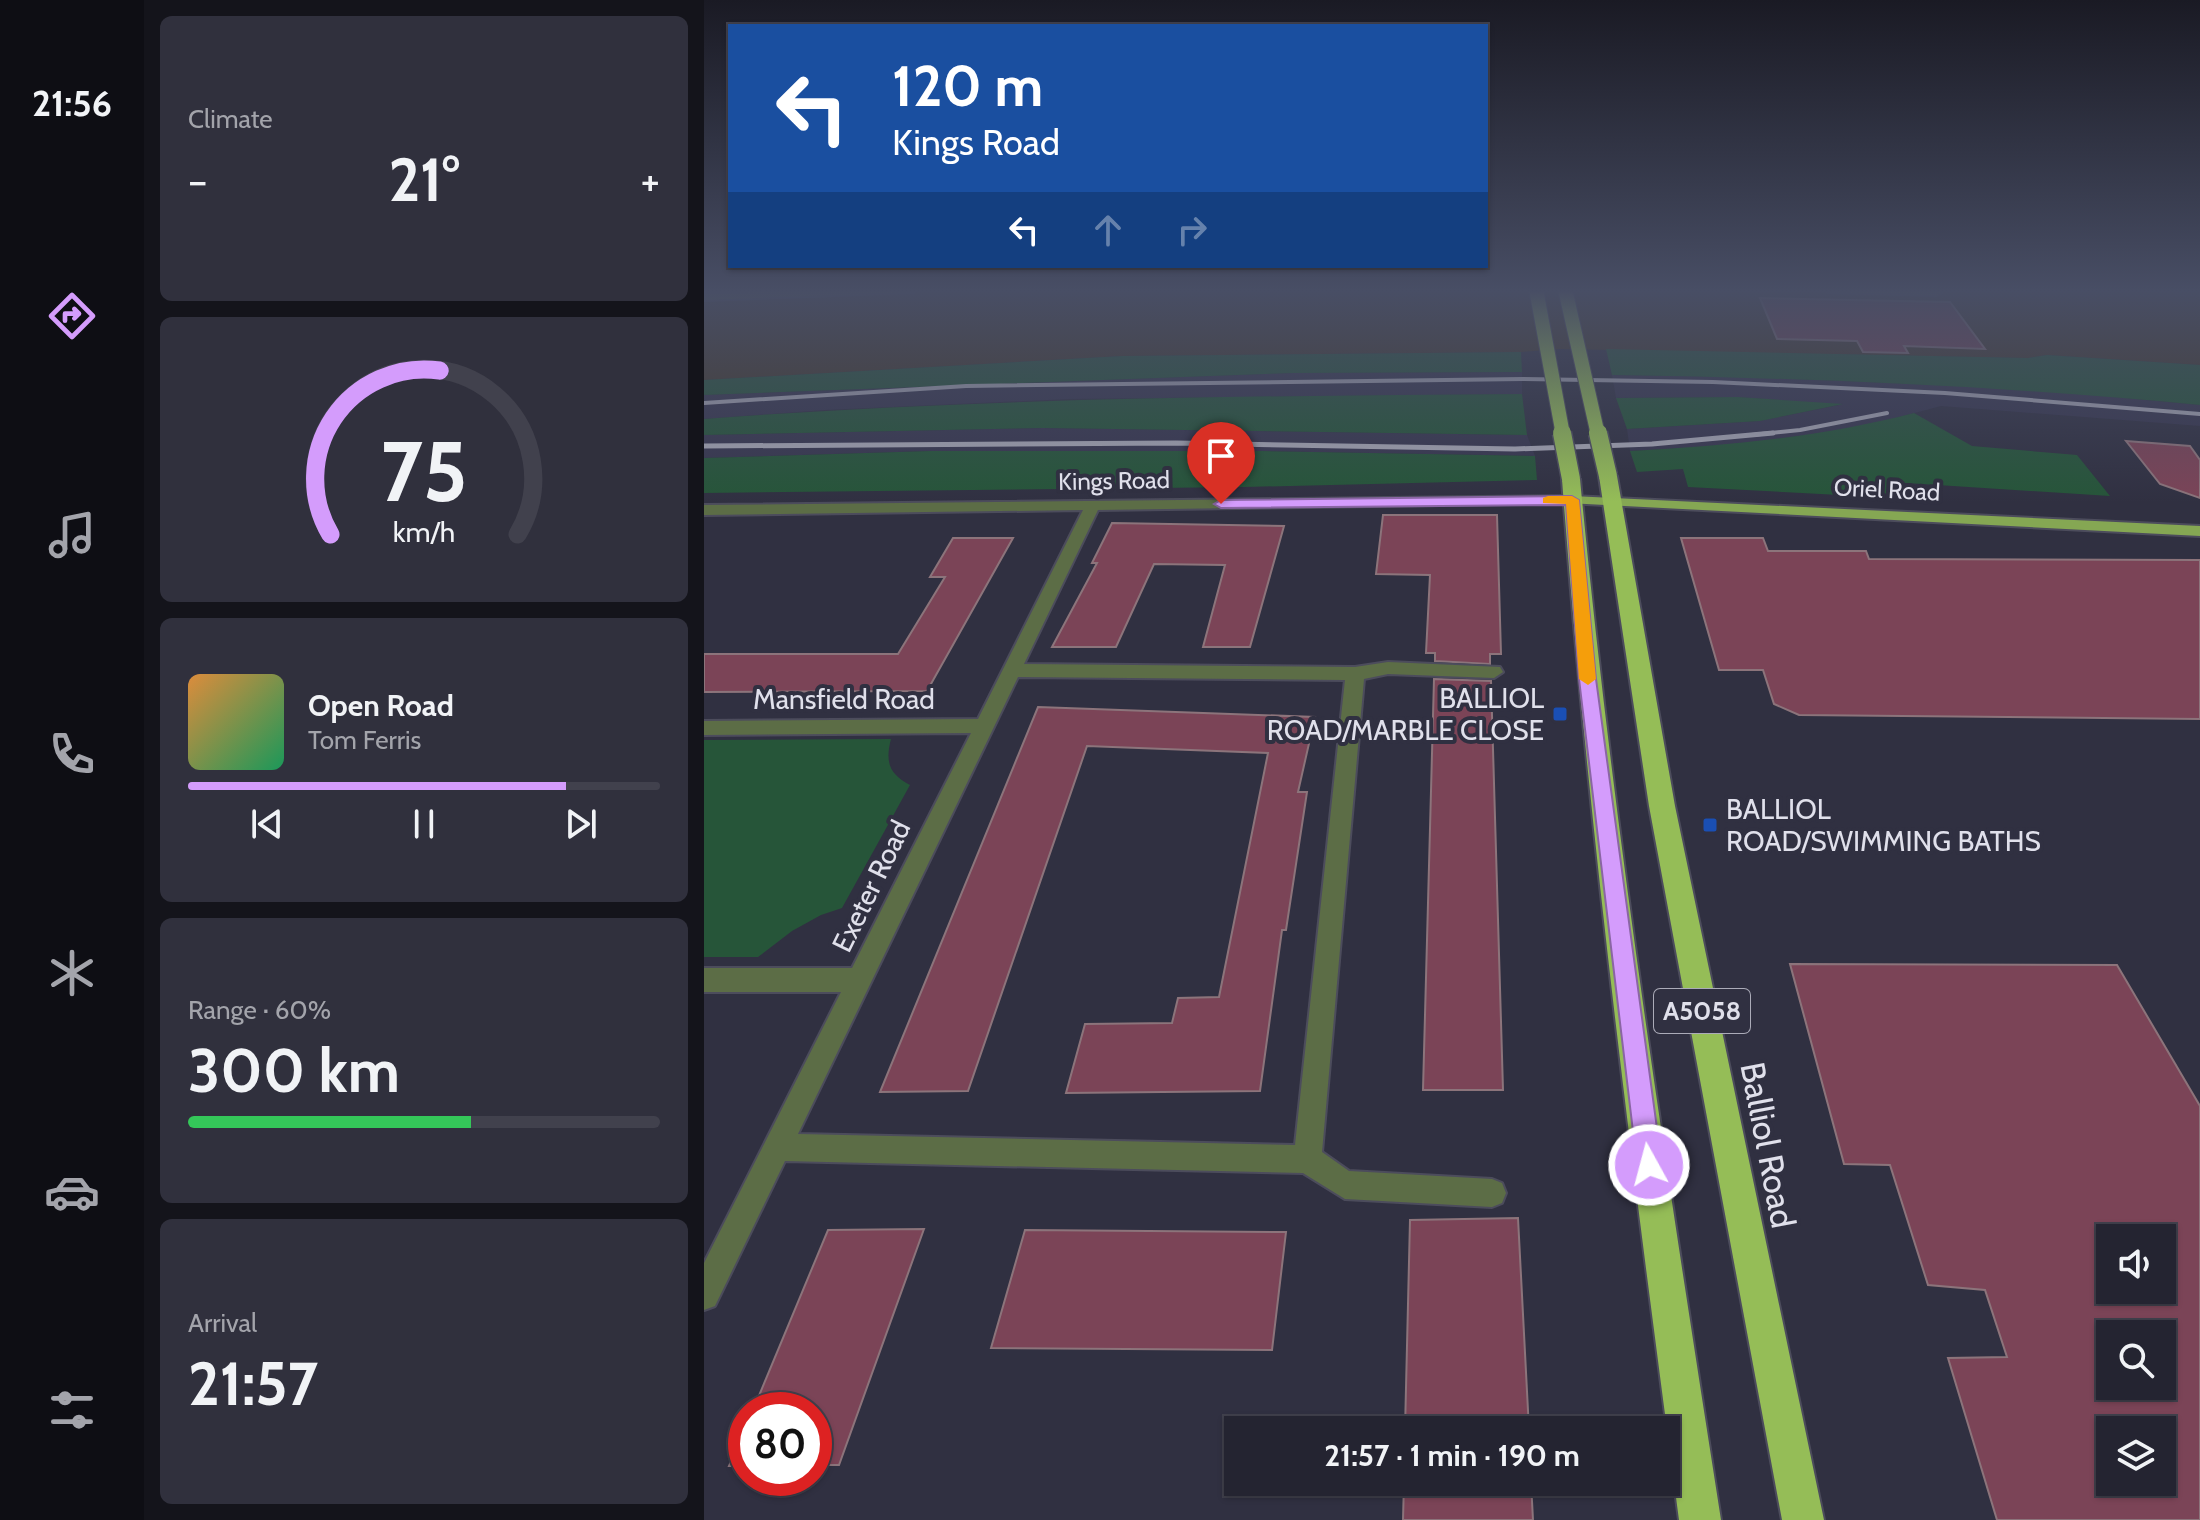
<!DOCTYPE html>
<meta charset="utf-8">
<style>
:root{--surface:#242431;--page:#30303d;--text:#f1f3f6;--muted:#a3a4ab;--line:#41414d;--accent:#d49cfc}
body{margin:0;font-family:Cabin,sans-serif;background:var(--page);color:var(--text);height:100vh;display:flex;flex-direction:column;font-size:30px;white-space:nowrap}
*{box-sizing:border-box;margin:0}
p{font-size:26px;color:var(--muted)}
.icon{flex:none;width:44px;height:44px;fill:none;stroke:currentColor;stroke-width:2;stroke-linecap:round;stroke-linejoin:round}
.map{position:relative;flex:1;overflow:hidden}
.details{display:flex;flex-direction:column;gap:16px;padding:16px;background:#14141b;width:560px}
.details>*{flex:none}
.top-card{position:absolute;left:24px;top:24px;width:760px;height:244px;border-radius:0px;box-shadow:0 2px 6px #0004,0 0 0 2px var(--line);background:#1a4fa0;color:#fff;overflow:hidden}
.buttons{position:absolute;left:1392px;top:1224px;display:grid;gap:16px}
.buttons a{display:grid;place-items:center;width:80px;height:80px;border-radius:0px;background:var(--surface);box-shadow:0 2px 6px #0004,0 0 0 2px var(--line);font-size:40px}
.speed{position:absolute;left:24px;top:1392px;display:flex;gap:16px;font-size:40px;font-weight:700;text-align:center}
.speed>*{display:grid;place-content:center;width:104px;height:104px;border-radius:50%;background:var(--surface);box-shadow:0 2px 6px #0004,0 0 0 2px var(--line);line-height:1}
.speed .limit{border:12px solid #d22;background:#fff;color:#111}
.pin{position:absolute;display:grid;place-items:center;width:68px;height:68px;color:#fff;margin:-82px -34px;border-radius:50% 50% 50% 0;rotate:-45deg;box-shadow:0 0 8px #0007}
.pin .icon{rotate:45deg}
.me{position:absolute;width:88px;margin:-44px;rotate:353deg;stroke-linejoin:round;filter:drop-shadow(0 0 6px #0008)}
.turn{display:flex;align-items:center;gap:28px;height:168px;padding:0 32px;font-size:36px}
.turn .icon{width:104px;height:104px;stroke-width:2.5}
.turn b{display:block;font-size:56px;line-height:68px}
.lanes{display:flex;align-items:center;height:76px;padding:0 32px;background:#0003;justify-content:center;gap:40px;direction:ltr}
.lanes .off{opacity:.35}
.big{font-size:60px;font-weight:800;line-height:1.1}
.details .tile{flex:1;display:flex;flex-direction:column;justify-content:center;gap:12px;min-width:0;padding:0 28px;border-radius:12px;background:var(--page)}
.details .dial{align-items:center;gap:0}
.dial svg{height:208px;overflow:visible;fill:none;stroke:var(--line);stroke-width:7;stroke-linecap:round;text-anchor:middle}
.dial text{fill:var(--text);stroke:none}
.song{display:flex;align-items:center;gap:24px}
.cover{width:96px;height:96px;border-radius:12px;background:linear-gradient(135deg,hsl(30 70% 55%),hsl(150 70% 35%))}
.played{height:8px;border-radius:4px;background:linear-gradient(90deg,var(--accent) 80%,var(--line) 80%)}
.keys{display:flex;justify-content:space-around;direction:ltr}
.heat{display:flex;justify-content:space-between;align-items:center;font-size:44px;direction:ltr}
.charge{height:12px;border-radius:6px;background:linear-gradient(90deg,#34c759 60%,var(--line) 0)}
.trip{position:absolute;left:520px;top:1416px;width:456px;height:80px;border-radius:0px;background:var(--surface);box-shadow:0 2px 6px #0004,0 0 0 2px var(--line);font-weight:800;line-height:80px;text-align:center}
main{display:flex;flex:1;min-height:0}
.tabs{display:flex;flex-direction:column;width:144px;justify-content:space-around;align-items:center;background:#0e0e14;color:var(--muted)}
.tabs .icon{width:56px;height:56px}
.tabs .selected{color:var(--accent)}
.tabs b{font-size:36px;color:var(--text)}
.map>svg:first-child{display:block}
.built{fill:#37364e}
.industrial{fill:#433828}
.green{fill:#265539}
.building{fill:#7b4457;stroke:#8c747b;stroke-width:2;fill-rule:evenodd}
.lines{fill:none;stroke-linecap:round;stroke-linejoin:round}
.minor-casing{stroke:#4c4c5c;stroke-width:4}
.major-casing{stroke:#4c4c5c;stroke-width:4}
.highway-casing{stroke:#4c4c5c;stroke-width:4}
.minor{fill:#5c6d46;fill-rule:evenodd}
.major{fill:#85a753;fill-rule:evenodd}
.highway{fill:#95bd57;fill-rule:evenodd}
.rail-far1{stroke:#a9a9b6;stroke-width:4}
.rail{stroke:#a9a9b6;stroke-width:5}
.highway-bridge-far1-casing{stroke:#4c4c5c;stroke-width:16;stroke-linecap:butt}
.highway-bridge-casing{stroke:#4c4c5c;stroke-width:21;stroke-linecap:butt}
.highway-bridge-far1{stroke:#95bd57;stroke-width:14}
.highway-bridge{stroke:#95bd57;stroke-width:18}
.route{fill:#d49cfc;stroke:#8a65a4;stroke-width:2}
.slow{fill:#f59e0b}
.transit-dot{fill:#1a4fb4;stroke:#303041;stroke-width:3}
.labels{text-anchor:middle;stroke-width:8;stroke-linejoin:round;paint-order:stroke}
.far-street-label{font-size:24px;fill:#e0e0eb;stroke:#303041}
.shield{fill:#303041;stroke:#ababb8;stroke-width:2}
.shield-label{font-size:26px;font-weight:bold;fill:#e0e0eb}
.poi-label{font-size:28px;fill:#e0e0eb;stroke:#303041;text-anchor:end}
.street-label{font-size:28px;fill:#e0e0eb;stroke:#303041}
.near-street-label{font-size:34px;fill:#e0e0eb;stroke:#303041}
</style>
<main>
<nav class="tabs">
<b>21:56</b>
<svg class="icon selected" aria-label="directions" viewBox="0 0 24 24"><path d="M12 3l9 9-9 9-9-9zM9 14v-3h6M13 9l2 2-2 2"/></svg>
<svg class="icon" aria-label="music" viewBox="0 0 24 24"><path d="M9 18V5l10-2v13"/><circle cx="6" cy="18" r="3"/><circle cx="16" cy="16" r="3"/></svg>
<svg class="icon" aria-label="phone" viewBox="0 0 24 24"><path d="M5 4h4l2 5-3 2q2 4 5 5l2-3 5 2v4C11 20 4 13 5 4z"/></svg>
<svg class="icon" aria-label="climate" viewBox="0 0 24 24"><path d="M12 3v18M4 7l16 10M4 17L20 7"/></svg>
<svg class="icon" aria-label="car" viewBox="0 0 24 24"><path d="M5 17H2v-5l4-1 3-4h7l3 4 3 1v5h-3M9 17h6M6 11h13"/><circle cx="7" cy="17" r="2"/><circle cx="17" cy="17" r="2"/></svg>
<svg class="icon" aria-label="filters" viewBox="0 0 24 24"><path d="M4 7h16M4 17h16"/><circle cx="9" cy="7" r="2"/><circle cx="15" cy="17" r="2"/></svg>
</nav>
<section class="details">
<div class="tile"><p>Climate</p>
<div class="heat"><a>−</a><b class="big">21°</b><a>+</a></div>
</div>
<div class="tile dial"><svg viewBox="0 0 100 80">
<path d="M14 69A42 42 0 1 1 86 69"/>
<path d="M14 69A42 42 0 0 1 56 6" stroke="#d49cfc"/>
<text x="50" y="56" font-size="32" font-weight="700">75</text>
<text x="50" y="72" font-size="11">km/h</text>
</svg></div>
<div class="tile">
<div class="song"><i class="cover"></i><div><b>Open Road</b><p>Tom Ferris</p></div></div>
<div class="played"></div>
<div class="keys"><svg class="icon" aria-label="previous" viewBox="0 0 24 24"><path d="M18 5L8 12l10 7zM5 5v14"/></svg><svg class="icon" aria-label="pause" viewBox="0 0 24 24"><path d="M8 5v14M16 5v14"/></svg><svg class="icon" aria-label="next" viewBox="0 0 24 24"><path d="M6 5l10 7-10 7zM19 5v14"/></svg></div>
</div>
<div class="tile"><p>Range · 60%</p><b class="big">300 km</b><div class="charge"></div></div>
<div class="tile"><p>Arrival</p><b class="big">21:57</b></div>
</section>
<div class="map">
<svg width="1496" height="1520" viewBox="0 0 1496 1520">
<rect width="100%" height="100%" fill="#303041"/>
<g class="built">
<path d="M818 372V394L365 399 121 410 0 419V395L589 373Z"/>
<path d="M908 375 1045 377 1326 389 1496 405V426L1237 406 1154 428 1024 446 926 451 923 429 1055 421 1135 405 1034 397 912 398Z"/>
<path d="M339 428 823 435 831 456 558 451H226L0 458V435Z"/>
</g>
<path class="industrial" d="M0 289H1496V365L1343 355 1324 358 856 349 817 352 418 356 0 380Z"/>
<g class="green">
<path d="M902 349 1324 358 1343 355 1496 365V405C1300 386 1104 378 908 375Z"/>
<path d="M817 352 818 372 589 373 0 395V380L418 356Z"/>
<path d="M818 394 823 435 339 428 0 435V419C272 398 545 396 818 394Z"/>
<path d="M1034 397 1139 404 1056 421 923 429 912 398Z"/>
<path d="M1210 413 1268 446 1373 455 1406 496 1187 482 1192 498 984 487 979 469 933 472 926 451C1022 446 1117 437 1210 413Z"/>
<path d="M226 451H558L831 456 833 480 540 487 0 493V458Z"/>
<path d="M187 739C181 762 185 774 206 785L138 908 117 915 88 931 54 957H0V740Z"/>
</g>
<g class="building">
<path d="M1056 298 1246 302 1281 349 1200 346 1204 353 1159 352 1153 341 1073 339Z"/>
<path d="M1422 441 1486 446 1496 460V498L1456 484Z"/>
<path d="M679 515H793L797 654H786V664L731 661V653H722L726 575 672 574Z"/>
<path d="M408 523 580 526 546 647H499L521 565 450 564 412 647H348L393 563H388Z"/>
<path d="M249 538H309L223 691 0 692V654H194L241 577H226Z"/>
<path d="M977 538H1059L1064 551H1162L1165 559 1496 560V719L1095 715 1070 704 1059 670H1015Z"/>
<path d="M730 679 787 681 799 1090H719Z"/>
<path d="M334 707 611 717 594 792H603L582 930H578L556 1091 362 1093 381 1024 468 1023 474 998 515 997 564 753 383 746 264 1091 176 1092Z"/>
<path d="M1086 964 1413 965 1496 1106V1520H1293L1244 1358 1303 1357 1281 1290 1224 1285 1186 1165 1140 1164ZM1406 1238H1458V1290H1406ZM1406 1334H1458V1386H1406ZM1406 1430H1458V1482H1406Z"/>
<path d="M814 1218 825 1430H701L706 1220Z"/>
<path d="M220 1229 135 1465H110V1410H49L124 1230Z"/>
<path d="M321 1230 582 1232 568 1350 287 1348Z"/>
<path d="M42 1426V1466H25Z"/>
<path d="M700 1482H827L829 1520H699Z"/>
</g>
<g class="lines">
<defs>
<g id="minor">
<path d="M130 289H214L209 292 0 300V294Z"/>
<path d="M1120 289H1235L1237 292 1232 295 1125 292Z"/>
<path d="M868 496 873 497V503L394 510 320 664 651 667 684 662 796 667 799 672 790 678 684 674 660 679 618 1152 645 1171 788 1179 798 1183 802 1193 798 1203 788 1207 641 1199 599 1173 81 1161 11 1306 0 1310V1263L137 992H0V968H148L267 733 0 735V721L274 719 379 510 0 515V505ZM314 677 641 680 591 1145 94 1134Z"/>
</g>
<path id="major" d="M868 496 1496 526V536L863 503V497Z"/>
<g id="highway">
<path d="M904 471 913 476 971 806 1120 1520H1078L945 806 895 476Z"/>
<path d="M867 474 876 479C909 828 963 1174 1017 1520H975C929 1174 884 827 858 479Z"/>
</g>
</defs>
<use href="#minor" class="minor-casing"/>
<use href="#major" class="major-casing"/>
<use href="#highway" class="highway-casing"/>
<use href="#minor" class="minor"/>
<use href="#major" class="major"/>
<use href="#highway" class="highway"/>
<g class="rail-far1">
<path d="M0 403 262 386 819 379 1009 382 1241 393 1496 414"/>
<path d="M1048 435 1096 430 1183 413"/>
</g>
<path class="rail" d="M0 446 472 443 811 449 948 444 1069 433"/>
<defs>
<g id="highway-bridge-far1">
<path d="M832 289 859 435"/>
<path d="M861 289 894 435"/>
</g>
<g id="highway-bridge">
<path d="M858 433 867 479"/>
<path d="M894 433 904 476"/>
</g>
</defs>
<use href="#highway-bridge-far1" class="highway-bridge-far1-casing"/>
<use href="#highway-bridge" class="highway-bridge-casing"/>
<use href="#highway-bridge-far1" class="highway-bridge-far1"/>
<use href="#highway-bridge" class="highway-bridge"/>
</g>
<linearGradient id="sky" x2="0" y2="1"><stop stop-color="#1a1a24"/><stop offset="0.58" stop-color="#484e65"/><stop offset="1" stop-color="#484e65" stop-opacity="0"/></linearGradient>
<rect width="1496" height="502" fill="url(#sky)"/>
<path class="route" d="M868 496 875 500 892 679 958 1165 954 1174 945 1177 936 1174 933 1165 875 679 862 505 517 508 510 504 517 500Z"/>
<path class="slow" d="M844 496H868L875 500 892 679 884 685 875 679 862 504 839 503V498Z"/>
<g class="transit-dot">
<rect x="848" y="706" width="16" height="16" rx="4"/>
<rect x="998" y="817" width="16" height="16" rx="4"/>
</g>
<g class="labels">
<g class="far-street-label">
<text transform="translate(410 481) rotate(-1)" y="8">Kings Road</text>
<text transform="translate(1183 490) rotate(3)" y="8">Oriel Road</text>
</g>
<rect class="shield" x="950" y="989" width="96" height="44" rx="6"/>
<g class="shield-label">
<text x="998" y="1020">A5058</text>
</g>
<g class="poi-label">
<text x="840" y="708">BALLIOL<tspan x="840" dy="32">ROAD/MARBLE CLOSE</tspan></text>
<text x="1022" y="819" text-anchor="start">BALLIOL<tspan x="1022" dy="32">ROAD/SWIMMING BATHS</tspan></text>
</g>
<g class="street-label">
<text x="140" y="709">Mansfield Road</text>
<text transform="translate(167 886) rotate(-64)" y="10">Exeter Road</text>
</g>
<g class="near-street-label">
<text transform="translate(1064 1145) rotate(79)" y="12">Balliol Road</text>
</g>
</g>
</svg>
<div class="buttons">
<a><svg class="icon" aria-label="sound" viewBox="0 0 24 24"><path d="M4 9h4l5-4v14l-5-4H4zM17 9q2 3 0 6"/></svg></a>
<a><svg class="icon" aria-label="search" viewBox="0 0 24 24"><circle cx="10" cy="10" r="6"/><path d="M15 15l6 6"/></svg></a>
<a><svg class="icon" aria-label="layers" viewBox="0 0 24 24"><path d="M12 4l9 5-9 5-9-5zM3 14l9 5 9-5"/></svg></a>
</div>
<div class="speed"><div class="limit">80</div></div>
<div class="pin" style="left:517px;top:504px;background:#d93025"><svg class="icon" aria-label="arrive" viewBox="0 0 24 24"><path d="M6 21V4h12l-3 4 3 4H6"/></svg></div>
<svg class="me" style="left:945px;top:1165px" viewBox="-20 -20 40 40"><circle r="17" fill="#d49cfc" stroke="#fff" stroke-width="3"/><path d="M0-11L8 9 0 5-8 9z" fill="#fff"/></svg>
<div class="trip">21:57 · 1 min · 190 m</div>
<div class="top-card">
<div class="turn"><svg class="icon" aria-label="left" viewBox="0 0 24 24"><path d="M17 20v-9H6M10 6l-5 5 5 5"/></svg><div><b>120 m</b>Kings Road</div></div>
<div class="lanes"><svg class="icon" aria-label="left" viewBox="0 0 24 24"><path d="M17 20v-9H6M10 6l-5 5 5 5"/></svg><svg class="icon off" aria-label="ahead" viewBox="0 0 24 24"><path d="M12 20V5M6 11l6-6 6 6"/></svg><svg class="icon off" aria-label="right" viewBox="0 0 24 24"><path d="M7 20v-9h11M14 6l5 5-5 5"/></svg></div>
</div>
</div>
</main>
